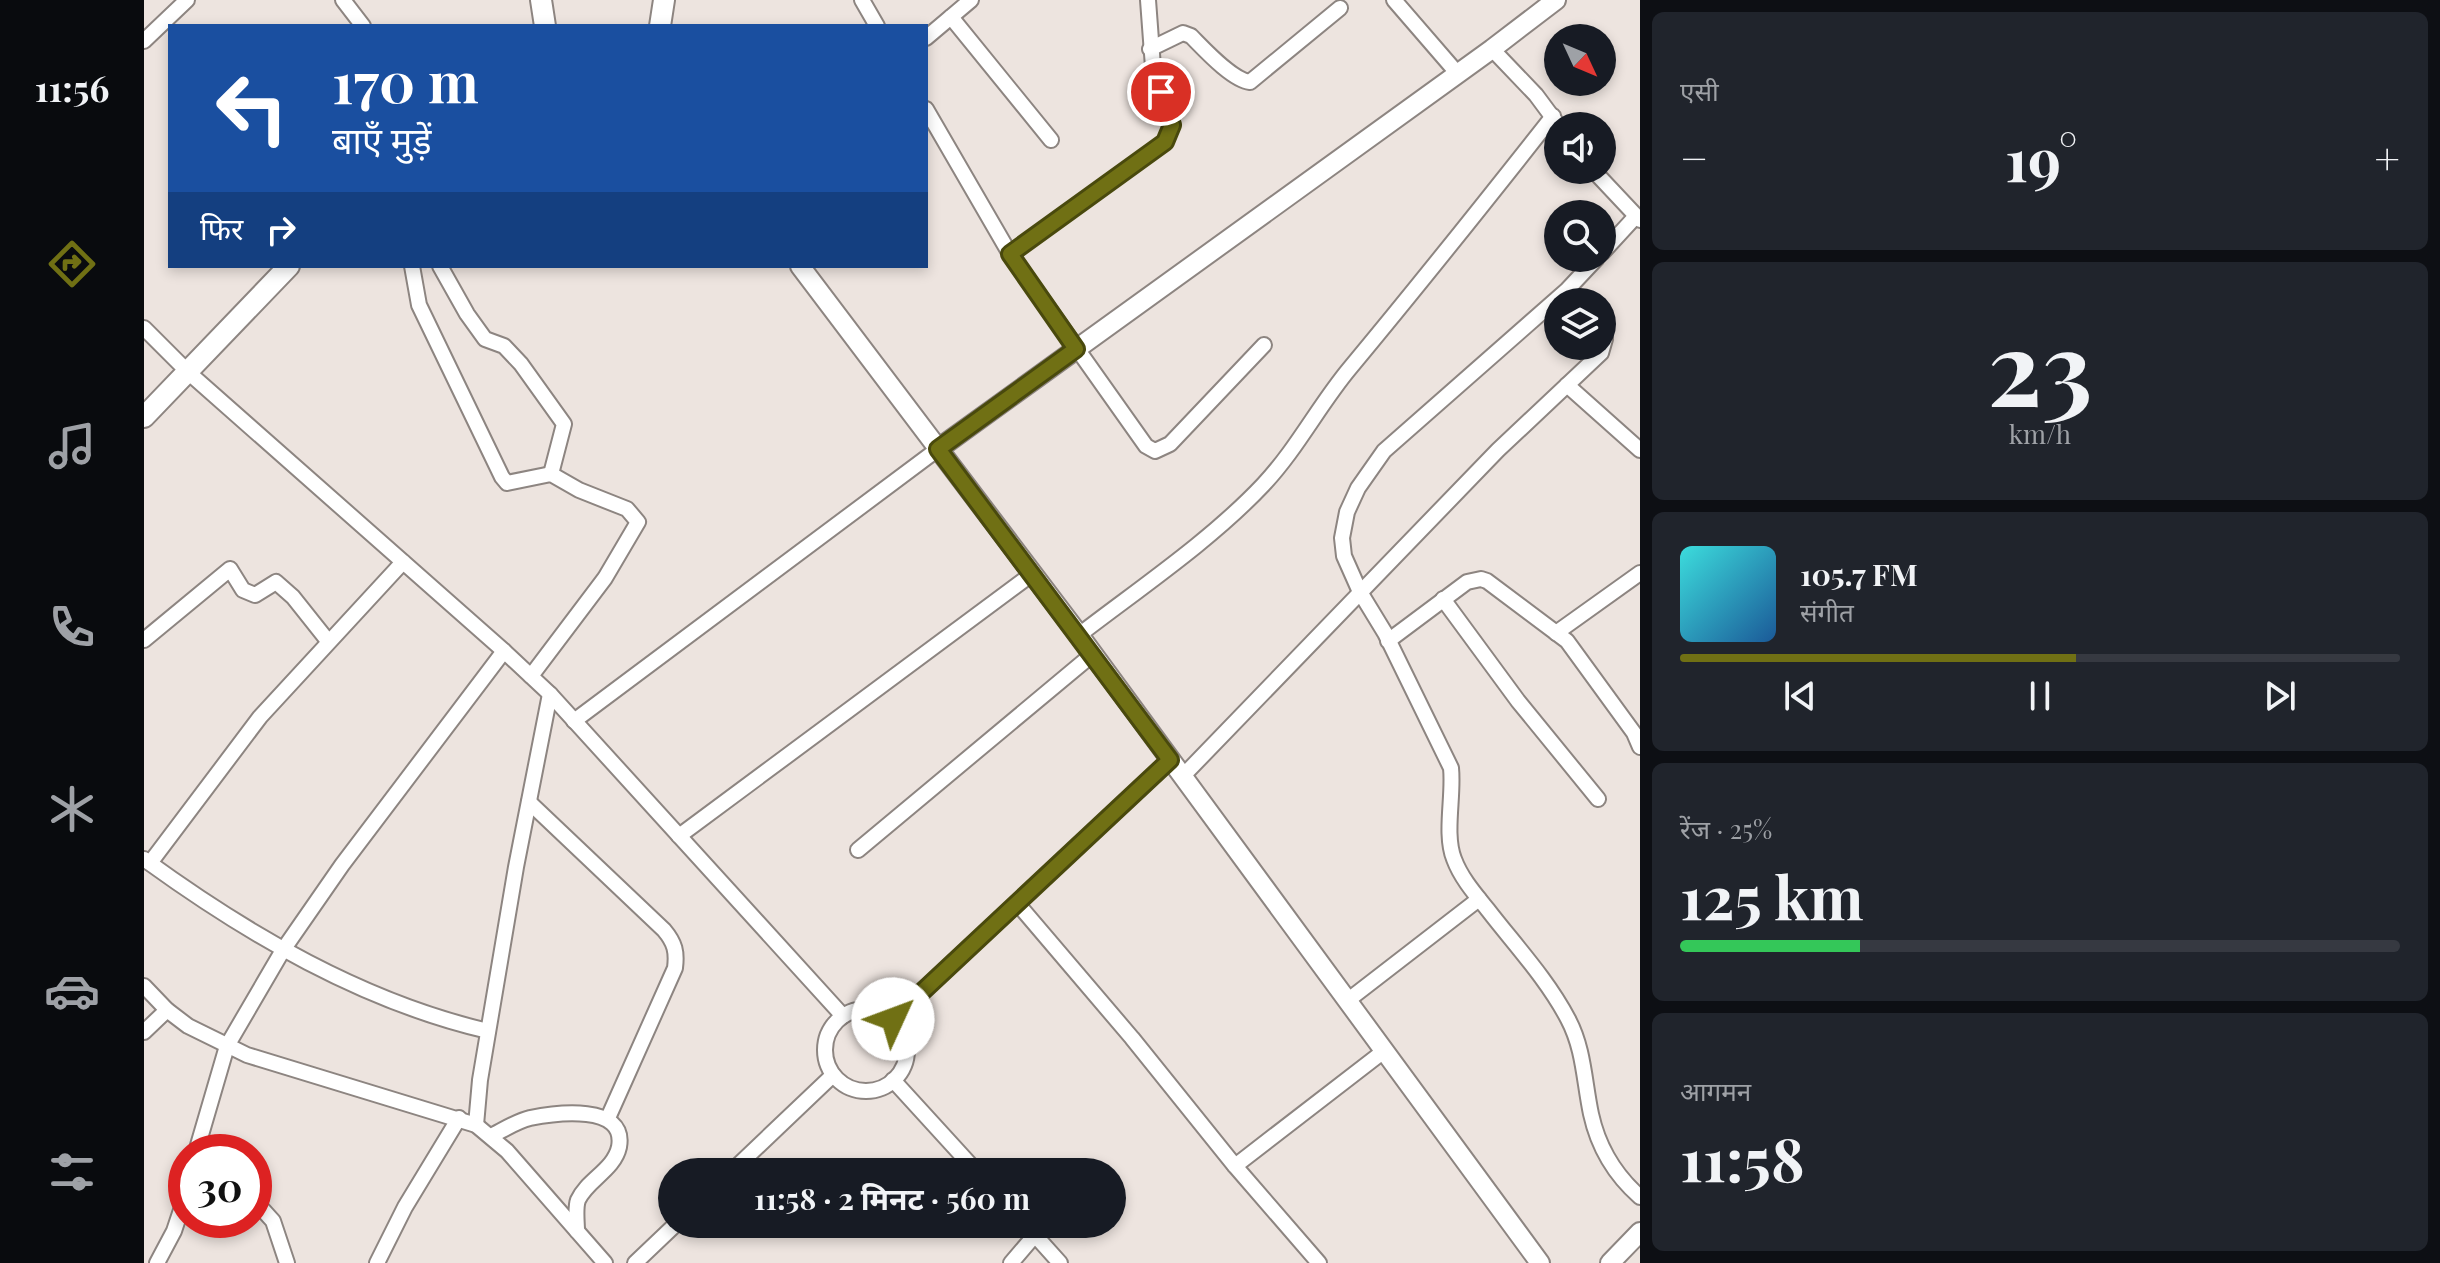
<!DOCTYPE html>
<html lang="hi">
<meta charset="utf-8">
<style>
:root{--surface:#171b24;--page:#20242c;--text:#f1f3f6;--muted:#9ea1a6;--line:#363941;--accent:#707014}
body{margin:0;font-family:"Playfair Display","Noto Sans Devanagari",serif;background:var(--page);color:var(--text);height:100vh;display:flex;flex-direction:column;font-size:30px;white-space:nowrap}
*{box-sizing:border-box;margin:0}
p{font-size:26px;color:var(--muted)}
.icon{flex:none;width:44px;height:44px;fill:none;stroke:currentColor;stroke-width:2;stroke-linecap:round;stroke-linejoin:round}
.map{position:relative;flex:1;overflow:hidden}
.panel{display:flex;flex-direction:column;gap:12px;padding:12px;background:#0d0f14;width:800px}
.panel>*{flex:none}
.top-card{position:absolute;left:24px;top:24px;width:760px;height:244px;border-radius:0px;box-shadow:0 4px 12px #0003;background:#1a4fa0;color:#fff;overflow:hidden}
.needle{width:52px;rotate:134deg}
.tools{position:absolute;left:1400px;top:24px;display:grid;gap:16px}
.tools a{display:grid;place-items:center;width:72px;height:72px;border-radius:50%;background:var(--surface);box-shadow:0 4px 12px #0003;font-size:40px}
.speed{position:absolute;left:24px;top:1134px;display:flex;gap:16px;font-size:40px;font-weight:700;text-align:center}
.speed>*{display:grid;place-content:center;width:104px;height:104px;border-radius:50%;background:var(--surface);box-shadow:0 4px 12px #0003;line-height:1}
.speed .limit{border:12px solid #d22;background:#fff;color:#111}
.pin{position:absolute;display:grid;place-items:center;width:68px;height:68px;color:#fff;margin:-34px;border:4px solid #fff;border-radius:50%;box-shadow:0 2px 8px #0007}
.me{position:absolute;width:88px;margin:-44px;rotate:47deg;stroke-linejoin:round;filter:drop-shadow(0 0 6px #0008)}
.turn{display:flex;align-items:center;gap:28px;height:168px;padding:0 32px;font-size:36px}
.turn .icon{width:104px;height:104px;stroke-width:2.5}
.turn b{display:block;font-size:56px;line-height:68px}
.then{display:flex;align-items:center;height:76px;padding:0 32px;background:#0003;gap:16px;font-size:30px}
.big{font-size:60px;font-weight:700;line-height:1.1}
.panel .widget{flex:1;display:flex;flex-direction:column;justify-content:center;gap:12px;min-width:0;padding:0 28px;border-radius:12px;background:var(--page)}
.panel .dial{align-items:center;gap:0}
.dial b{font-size:104px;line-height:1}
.song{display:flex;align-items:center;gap:24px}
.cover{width:96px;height:96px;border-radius:12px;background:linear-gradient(135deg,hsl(180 70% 55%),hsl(210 70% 35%))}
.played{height:8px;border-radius:4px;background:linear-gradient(90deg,var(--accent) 55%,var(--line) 55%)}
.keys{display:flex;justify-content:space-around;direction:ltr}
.heat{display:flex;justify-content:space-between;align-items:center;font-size:44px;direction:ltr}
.charge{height:12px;border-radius:6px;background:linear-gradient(90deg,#34c759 25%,var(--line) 0)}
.trip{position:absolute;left:514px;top:1158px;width:468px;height:80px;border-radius:40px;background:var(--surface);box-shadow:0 4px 12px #0003;font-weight:700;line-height:80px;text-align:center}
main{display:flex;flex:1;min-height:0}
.dock{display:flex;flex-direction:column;width:144px;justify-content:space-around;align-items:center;background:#090b0e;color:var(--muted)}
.dock .icon{width:56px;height:56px}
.dock .current{color:var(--accent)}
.dock b{font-size:36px;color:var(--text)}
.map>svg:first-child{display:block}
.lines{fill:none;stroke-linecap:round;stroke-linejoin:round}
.street-casing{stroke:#8d8581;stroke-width:18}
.secondary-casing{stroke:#8d8581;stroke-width:22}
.primary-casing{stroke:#8d8581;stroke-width:24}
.street{stroke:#fff;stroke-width:14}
.secondary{stroke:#fff;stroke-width:18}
.primary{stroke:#fff;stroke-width:20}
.route-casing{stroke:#49490d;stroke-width:20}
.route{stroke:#707014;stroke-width:14}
</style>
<main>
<nav class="dock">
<b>11:56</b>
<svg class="icon current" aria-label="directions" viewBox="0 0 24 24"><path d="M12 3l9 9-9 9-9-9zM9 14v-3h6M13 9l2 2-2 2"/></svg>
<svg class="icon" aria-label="music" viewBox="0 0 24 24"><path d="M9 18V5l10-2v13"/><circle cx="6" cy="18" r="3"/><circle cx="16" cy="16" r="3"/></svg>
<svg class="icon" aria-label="phone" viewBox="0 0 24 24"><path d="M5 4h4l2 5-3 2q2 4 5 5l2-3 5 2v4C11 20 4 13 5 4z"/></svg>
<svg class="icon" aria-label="climate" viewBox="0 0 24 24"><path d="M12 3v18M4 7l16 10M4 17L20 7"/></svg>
<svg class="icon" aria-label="car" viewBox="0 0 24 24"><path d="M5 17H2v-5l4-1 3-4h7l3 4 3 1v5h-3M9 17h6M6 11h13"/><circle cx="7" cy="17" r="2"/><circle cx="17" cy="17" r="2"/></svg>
<svg class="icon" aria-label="filters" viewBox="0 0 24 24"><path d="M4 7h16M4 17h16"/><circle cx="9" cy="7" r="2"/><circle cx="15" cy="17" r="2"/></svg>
</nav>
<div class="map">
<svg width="1496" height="1263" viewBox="0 0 1496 1263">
<rect width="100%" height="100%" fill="#ede4df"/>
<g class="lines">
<defs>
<g id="street">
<path d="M199 0 219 26"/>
<path d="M718 0 733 26"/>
<path d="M1250 0 1314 74"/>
<path d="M807 17 907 140"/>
<path d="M782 38 827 0"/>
<path d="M0 41 43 0"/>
<path d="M1006 49 1039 33 1047 36C1060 49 1088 80 1106 82L1196 8"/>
<path d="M1348 49 1392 95 1415 126"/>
<path d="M782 109 866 254 1002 446 1011 451 1026 444 1120 345"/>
<path d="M1449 170 1496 220"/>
<path d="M1458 253 1492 216"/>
<path d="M866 254 1021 142 1028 125 1009 67 1004 0"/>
<path d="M1453 258 1423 290 1240 451 1214 488 1203 512 1198 538 1200 556 1216 592 1241 633 1307 768C1310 796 1300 834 1310 859 1317 878 1331 894 1344 910 1371 945 1403 979 1424 1019 1440 1049 1440 1081 1447 1114 1454 1146 1471 1175 1496 1197"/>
<path d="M268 266 275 305 358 477 363 483 407 474 435 490 483 509 494 522 461 578 387 676"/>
<path d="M296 266 323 314 341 339 360 346 377 364 420 424 407 474"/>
<path d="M0 328 44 372 360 651 406 694 699 1016"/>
<path d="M1423 385 1496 450"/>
<path d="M1299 599 1374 701 1454 799"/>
<path d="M1412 633 1496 573"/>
<path d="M935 635C996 588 1066 541 1119 485 1153 449 1175 405 1206 368 1275 285 1342 201 1409 116"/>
<path d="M0 640 86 569 99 590 111 595 132 582 149 597 184 641"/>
<path d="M1244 641 1323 582 1337 579 1343 581 1423 641 1490 733 1496 747"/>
<path d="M430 721 794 449"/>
<path d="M1038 777 1354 450 1457 353 1461 339 1458 331"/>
<path d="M385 802 520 930C531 943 533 952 531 968L464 1118"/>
<path d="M535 836 888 574"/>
<path d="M714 850 949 654"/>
<path d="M0 859C103 934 219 1002 344 1031"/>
<path d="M6 863 116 717 259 562"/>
<path d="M873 903 988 1038 1091 1166 1175 1263"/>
<path d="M0 986 23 1010 44 1026 103 1055 332 1125 363 1151 461 1263"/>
<path d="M1203 1001 1335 899"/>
<circle cx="722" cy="1050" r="41"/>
<path d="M749 1019 1026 760"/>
<path d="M0 1032 23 1010"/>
<path d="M749 1080 833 1172"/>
<path d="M332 1125 336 1080 372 867 406 694"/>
<path d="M347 1136C359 1130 373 1121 386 1118 411 1113 483 1103 475 1147 470 1170 443 1180 434 1200 431 1208 433 1222 433 1231"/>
<path d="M52 1152 83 1046 139 950 198 865 360 651"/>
<path d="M1091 1166 1240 1051"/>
<path d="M587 1172 689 1075"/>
<path d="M110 1200 129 1221 143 1263"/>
<path d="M881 1224 916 1263"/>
<path d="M13 1263 30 1231 42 1195"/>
<path d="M233 1263 261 1207 315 1118"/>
<path d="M491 1263 532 1224"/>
<path d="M867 1263 891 1235"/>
</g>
<g id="secondary">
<path d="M656 266 935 635 1396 1263"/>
<path d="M794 449 1348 49 1412 0"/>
<path d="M1466 1263 1496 1232"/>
</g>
<g id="primary">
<path d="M397 0 401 26"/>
<path d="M516 26 520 0"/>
<path d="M0 417 145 266"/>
</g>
</defs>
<use href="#street" class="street-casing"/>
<use href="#secondary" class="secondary-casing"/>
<use href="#primary" class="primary-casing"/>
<use href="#street" class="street"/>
<use href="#secondary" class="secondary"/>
<use href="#primary" class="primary"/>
</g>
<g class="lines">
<defs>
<path id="route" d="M749 1019 1026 760 794 449 932 349 866 254 1021 142 1028 125 1017 92"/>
</defs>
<use href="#route" class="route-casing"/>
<use href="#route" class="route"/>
</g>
</svg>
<div class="tools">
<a><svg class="needle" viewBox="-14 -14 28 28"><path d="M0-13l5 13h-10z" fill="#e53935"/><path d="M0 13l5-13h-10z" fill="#9ea1a6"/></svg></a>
<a><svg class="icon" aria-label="sound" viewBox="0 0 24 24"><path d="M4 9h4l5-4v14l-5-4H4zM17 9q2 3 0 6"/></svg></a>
<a><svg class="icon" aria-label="search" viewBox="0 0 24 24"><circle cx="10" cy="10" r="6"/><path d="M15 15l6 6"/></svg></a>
<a><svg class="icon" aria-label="layers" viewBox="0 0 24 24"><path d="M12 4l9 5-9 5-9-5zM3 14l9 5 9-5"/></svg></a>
</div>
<div class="speed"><div class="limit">30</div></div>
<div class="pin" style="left:1017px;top:92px;background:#d93025"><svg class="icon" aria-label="arrive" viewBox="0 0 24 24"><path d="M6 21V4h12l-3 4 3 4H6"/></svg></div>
<svg class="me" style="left:749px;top:1019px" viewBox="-20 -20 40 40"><circle r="19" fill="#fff"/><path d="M0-13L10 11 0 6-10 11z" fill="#707014"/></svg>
<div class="trip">11:58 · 2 मिनट · 560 m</div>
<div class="top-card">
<div class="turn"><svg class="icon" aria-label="left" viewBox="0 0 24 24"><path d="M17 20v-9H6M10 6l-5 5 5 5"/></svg><div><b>170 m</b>बाएँ मुड़ें</div></div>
<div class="then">फिर<svg class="icon" aria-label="right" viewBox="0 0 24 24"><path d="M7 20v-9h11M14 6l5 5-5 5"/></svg></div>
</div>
</div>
<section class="panel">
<div class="widget"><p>एसी</p>
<div class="heat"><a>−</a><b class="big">19°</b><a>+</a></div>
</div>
<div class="widget dial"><b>23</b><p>km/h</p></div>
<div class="widget">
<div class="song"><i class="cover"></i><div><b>105.7 FM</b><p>संगीत</p></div></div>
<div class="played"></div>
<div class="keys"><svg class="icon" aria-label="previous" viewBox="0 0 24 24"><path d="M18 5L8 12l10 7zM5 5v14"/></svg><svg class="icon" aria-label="pause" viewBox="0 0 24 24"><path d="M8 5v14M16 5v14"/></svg><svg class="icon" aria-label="next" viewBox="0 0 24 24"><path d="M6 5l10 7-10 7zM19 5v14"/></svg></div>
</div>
<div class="widget"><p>रेंज · 25%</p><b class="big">125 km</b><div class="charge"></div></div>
<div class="widget"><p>आगमन</p><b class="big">11:58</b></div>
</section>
</main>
